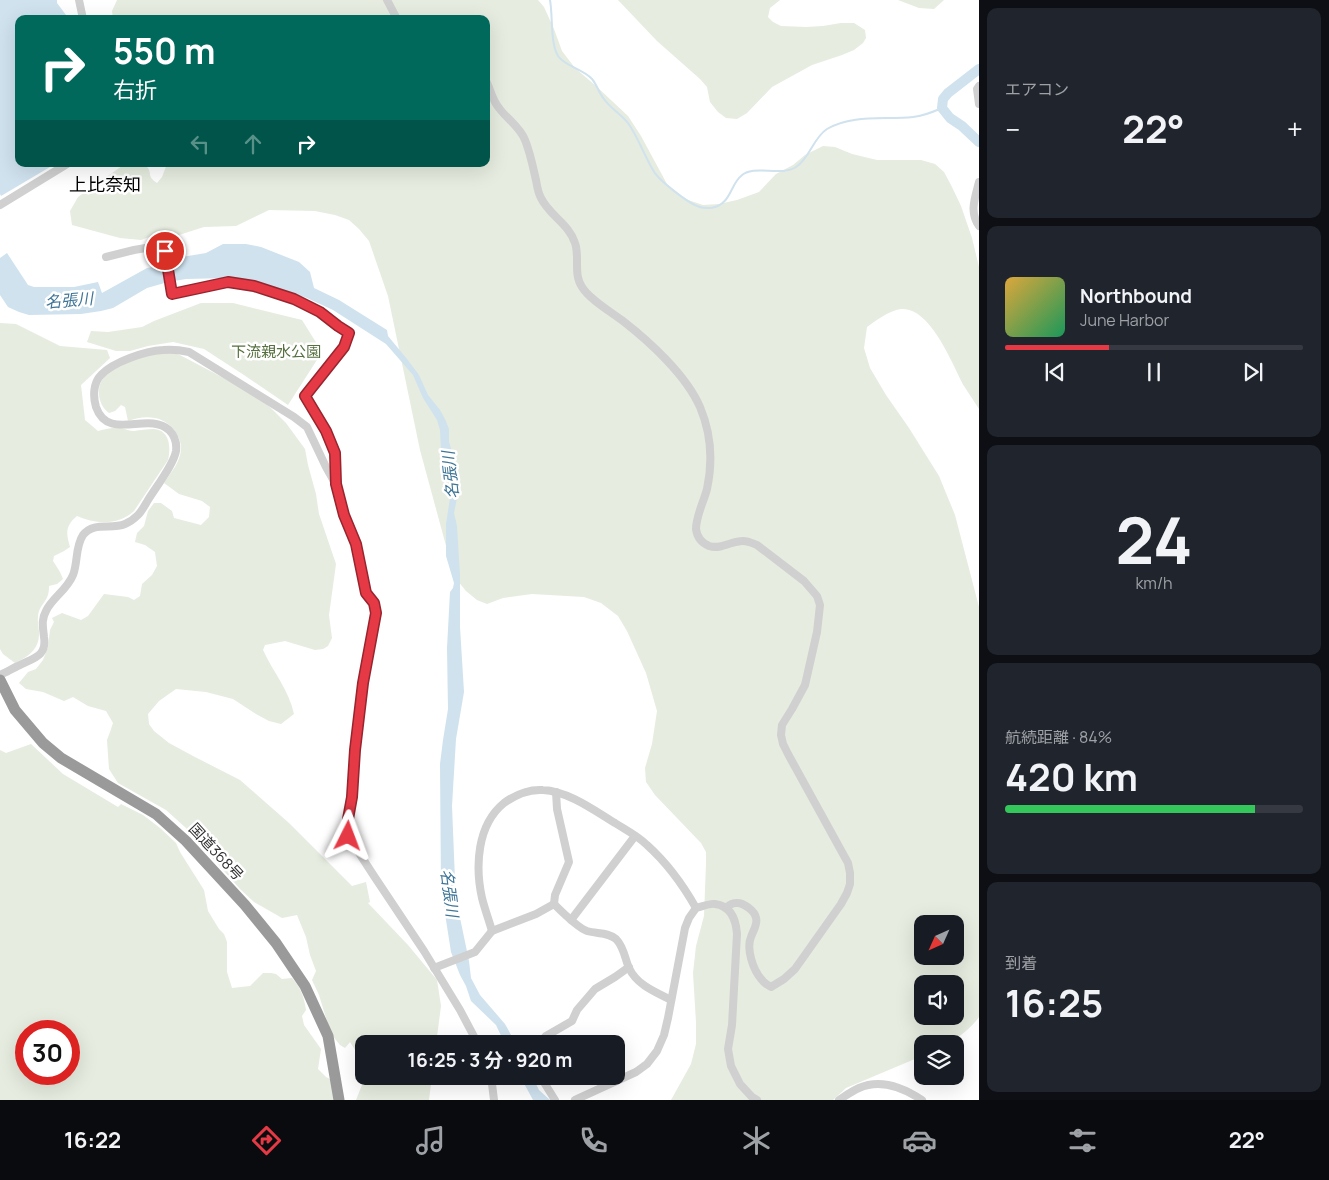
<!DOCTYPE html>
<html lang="ja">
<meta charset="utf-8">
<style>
:root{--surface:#171b24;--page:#20242c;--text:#f1f3f6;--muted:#9ea1a6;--line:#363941;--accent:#e63946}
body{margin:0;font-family:Manrope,"Noto Sans JP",sans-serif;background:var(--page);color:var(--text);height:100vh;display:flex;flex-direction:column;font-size:19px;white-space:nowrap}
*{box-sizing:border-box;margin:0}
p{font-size:16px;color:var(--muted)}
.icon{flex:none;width:28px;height:28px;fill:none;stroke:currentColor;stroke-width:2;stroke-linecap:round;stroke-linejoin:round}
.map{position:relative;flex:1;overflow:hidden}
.sheet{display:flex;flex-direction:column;gap:8px;padding:8px;background:#0d0f14;width:350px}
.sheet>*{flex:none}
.banner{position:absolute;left:15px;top:15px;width:475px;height:152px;border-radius:10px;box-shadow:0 5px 20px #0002;background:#00695c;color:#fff;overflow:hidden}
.needle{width:32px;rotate:225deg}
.controls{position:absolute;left:914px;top:915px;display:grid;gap:10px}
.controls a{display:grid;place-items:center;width:50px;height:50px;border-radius:10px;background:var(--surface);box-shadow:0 5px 20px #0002;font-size:25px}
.speed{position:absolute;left:15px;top:1020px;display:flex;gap:10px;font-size:25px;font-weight:700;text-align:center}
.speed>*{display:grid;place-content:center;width:65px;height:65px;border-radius:50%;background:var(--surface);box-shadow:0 5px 20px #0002;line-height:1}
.speed .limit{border:8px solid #d22;background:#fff;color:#111}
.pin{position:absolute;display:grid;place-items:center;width:42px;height:42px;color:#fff;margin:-21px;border:2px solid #fff;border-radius:50%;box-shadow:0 1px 5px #0007}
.me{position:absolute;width:55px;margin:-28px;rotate:3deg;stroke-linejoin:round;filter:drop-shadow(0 0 4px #0008)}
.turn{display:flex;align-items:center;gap:18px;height:105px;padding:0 15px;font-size:22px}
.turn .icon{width:65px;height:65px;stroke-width:2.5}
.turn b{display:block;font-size:35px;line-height:42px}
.lanes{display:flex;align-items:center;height:48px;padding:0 15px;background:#0003;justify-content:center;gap:25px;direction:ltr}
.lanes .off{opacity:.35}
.big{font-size:38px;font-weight:700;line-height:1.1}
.sheet .tile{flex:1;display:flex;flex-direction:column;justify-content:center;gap:8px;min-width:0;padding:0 18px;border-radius:10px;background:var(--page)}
.sheet .dial{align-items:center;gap:0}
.dial b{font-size:65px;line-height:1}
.song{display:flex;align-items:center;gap:15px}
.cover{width:60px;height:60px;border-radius:8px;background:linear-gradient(135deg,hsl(40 70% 55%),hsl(150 70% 35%))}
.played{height:5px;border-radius:2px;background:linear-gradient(90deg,var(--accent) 35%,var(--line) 35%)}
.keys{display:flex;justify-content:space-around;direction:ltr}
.heat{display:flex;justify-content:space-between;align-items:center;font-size:28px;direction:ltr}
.charge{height:8px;border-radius:4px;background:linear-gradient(90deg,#34c759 84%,var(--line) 0)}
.trip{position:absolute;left:355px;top:1035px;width:270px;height:50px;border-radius:10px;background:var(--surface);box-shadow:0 5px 20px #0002;font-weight:700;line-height:50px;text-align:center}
.tab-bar{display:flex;height:80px;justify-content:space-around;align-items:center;background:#090b0e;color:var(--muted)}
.tab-bar .icon{width:35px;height:35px}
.tab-bar .current{color:var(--accent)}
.tab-bar b{font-size:22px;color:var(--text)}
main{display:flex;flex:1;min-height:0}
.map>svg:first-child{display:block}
.green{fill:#e6ecdf;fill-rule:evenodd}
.water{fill:#cfe2ee}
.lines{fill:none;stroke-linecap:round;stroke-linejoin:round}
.stream{stroke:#cfe2ee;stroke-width:2}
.river{stroke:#cfe2ee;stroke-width:10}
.minor{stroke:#d0d0d0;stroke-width:8}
.highway{stroke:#9a9a9a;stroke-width:11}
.route-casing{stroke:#96252e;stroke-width:12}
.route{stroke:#e63946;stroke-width:9}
.labels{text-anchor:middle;stroke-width:5;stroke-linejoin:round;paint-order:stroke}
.park-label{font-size:15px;fill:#56703f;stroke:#fff}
.street-label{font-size:15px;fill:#333;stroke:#fff}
.water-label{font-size:16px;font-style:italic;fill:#3f7597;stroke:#fff}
.quarter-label{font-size:18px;fill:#000;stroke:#fff}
</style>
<main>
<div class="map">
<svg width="979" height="1100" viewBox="0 0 979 1100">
<rect width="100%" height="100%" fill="#fff"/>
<g class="green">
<path d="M117 0H538L544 7 554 29 562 51 575 68 596 86 628 116 641 136 667 184 685 199 703 205 719 204 737 200 759 192 776 174 793 165 805 155 823 146 835 147 852 154 877 160H921L935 164 944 172 951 185 961 206 972 238 979 267V409C974 401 969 394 964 386 953 365 930 306 901 309 888 311 877 320 867 327L864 348 870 368 886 395 909 428 939 476 955 515 979 607V1017C972 1027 955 1042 943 1044 936 1045 929 1044 922 1044V1056L846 1088 833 1100H671L691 1064 696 1044V1022L693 973 696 946 704 916 706 864V852L701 843 655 795 646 782 645 768 652 744 657 711 646 673 627 631 618 616 601 603 584 597 532 594 503 598 487 604 477 600 466 591 457 580 448 553 420 450 388 296 369 241 359 229 349 220 335 215 315 211 269 210 236 226 204 227 179 235 160 233 141 240 120 238 72 225 70 211 78 197 122 166C130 163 142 161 148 168 152 175 147 176 157 183L162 177 167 164H486V19H113L112 11ZM922 924H955V956H922ZM922 984H955V1016H922Z"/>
<path d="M618 0H780L770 8 768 17 773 22 781 26 806 27 823 26 841 23H854L865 30 866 38 863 43 854 50 842 55 812 65 772 87 747 113 737 119 726 118 718 112 710 102 707 87 700 79 657 41Z"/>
<path d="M898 0H944L934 9 919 8Z"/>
<path d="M201 303H233L302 320 322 352 288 405 244 375 204 349 173 342 148 346 130 351H116L87 342 91 331 108 332 142 327 154 321Z"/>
<path d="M0 323 16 324 60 346 107 350 110 358 81 385 85 420 98 431C106 429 114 427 122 428 126 429 129 431 134 431 140 430 147 429 154 429 170 430 171 448 168 460L134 511C118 526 95 524 77 516 65 526 66 533 70 547L64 551 54 556 53 561 60 572 63 579 57 584 49 586C49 600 44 600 39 611 37 617 38 625 39 631 40 648 30 656 15 663L3 654 0 649Z"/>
<path d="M166 352 178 354 254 394 271 408 286 423 305 449 308 465 316 494 319 514 336 564 329 615 332 638 328 646 323 649 315 650 285 641 265 645 263 650C273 672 289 690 294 714L281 724 269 721 256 714 233 699 206 692 176 689 159 701 148 714 149 724 154 731 169 743 193 756 240 780 289 823 352 886 366 882 370 902 368 903 408 945 437 980 441 1006 436 1044H364V1064L350 1042 345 1048 340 1045 331 1034 319 995 312 980 316 971 310 955 306 937 297 915 282 918 254 902 240 889 186 828 166 810 118 783 109 769 107 740 110 732 113 723 106 711 88 706 73 697 64 701 43 692 26 689 19 683 28 672 36 669 43 660 48 647 50 630 54 622 52 618 62 613 81 620 88 616 104 594 128 597 134 600 140 596 142 584 152 575 157 566 155 552 145 545 135 542 137 533 144 526 148 511 154 503H161L172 511 174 518 201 525 209 517 210 507 202 501 179 494 164 483C171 472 181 462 181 448 181 442 178 435 174 430 163 415 144 415 128 421L125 407 121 405 115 411 109 413C103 409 99 401 99 393 97 365 145 355 166 352Z"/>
<path d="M31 744 63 774 118 807 121 804 143 815 160 828 176 843 180 852 204 890 208 911 219 929 224 934 227 942V972L232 988 250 986 263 973H271L276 974 282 979 292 978C301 988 304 997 306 1010L302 1016 304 1025 321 1049 318 1069 326 1077 330 1079 336 1100H0V750L6 753ZM26 1031H69V1074H26Z"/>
<path d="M364 1074V1076H432L429 1100H356L362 1085V1077Z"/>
</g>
<g class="water">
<path d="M0 0H57V3L69 19H19V164H55L1 196 0 194Z"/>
<path d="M223 244H246L261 247 299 262 310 272 314 288 339 300 387 330 388 336 407 359 419 375 428 395 440 410 445 419 449 429V442L454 458V476L458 483V493L454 513 457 526 460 575V627L464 692 456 739 452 806 455 880 452 892 459 913 469 961 471 978 480 995 505 1024 516 1044H505L496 1025 471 1001 466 986 460 975 451 952 441 888 440 764 443 740 448 709 447 648 450 592 453 588 454 583 446 556V524L451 492 450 480 445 458 441 450 440 430 437 420 423 398 413 375 386 344 333 310 307 298 284 290 247 280 226 278 186 279 168 282 147 288 113 308 101 311 81 314 29 315 19 312 8 307 0 295V258L7 253 28 285 34 287H74L98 282 102 293 147 268 160 266 182 257 206 253Z"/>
<path d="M520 1076H532L539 1090 550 1100H533Z"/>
</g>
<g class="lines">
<path class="stream" d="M550 0C553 16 550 43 558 56 566 67 583 69 592 79 597 85 599 93 604 99 610 108 621 114 628 123 638 137 644 155 653 170 658 180 689 204 700 207 703 208 708 208 711 208 731 205 730 185 741 176 754 164 780 177 796 167 810 158 813 138 827 129 852 114 885 120 913 117 923 116 933 112 942 108"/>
<path class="river" d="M979 69 948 93 943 99 942 108 950 118 962 126 979 142"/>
<g class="minor">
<path d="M79 0 83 19"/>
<path d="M387 0 397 19"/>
<path d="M486 81C491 90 492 100 499 108 507 119 520 127 525 140 530 152 533 167 536 180 537 186 538 193 541 198 549 215 569 224 575 243 580 257 573 274 582 287 589 299 611 312 623 321 650 342 686 375 700 407 711 433 713 461 707 489 704 501 696 516 696 529 697 537 702 543 709 546 721 550 731 541 743 541 748 541 752 543 757 545L804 581 817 596 820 605 817 632 805 685 792 709 782 725 781 735 783 744 788 754 848 863 850 873V884L847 893 841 904 795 969 784 979 771 987C768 985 764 983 762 980 753 970 746 949 751 937 753 931 758 924 756 918 755 911 743 902 736 903 732 903 729 905 726 908"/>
<path d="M979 86 977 89 979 104"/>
<path d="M979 182C975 198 969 212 979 226"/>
<path d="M0 205 67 164"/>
<path d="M106 257 134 250 163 245 173 294 228 282 255 286 294 299 320 312 338 326 349 333 345 347 305 396 326 431 335 453 336 484 345 515 356 544 366 593 374 603 376 613 363 683 355 750 352 797 348 819V836L374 876 424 951 460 1010 478 1044"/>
<path d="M0 675C7 672 13 668 20 665 34 658 47 656 44 637 43 627 41 620 46 611 52 598 67 590 73 575 78 563 75 547 83 535 94 521 111 530 125 524 130 522 134 519 138 515 142 511 145 505 148 500 156 487 174 464 176 451 177 443 175 436 169 430 148 411 108 442 96 407 93 397 93 383 101 375 113 362 145 351 163 350 172 349 180 350 189 352L294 417 307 427 326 467 335 483"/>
<path d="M554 904C561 911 578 928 587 931 597 934 608 932 616 939 624 947 625 959 629 968 637 985 655 992 671 1000"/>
<path d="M554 904 555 895 569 862 557 809 556 792"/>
<path d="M571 920 635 836"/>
<path d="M492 931C489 920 485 910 482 898 475 866 477 825 504 803 515 795 529 789 543 790 568 791 595 811 615 823 626 830 638 836 647 845 666 862 683 885 696 908"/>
<path d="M434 968 475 952 492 931 536 914 554 904"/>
<path d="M539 1044 546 1036 572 1021 577 1010 595 989 615 977 629 967"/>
<path d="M491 1076 494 1100"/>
<path d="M540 1076 555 1100"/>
<path d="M575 1100 636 1072 647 1064 657 1051 664 1035 668 1018 685 928 689 918 696 908C701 907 710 903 715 904 731 906 736 920 737 934L732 1025 728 1049 731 1066 740 1084 752 1097 757 1100"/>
<path d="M839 1100C845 1096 852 1091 859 1088 881 1078 904 1088 922 1100"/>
</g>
<path class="highway" d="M0 680 15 710 43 743 61 758 156 814 186 841 245 905 276 943 305 986 328 1036 339 1100"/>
</g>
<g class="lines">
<defs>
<path id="route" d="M165 251 172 294 228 282 254 286 294 299 320 312 338 326 349 333 344 347 305 396 326 431 335 453 336 484 344 515 356 544 366 593 374 603 376 613 363 683 355 750 352 797 348 819V836"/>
</defs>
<use href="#route" class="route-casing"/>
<use href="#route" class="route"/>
</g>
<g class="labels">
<g class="park-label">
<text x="276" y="357">下流親水公園</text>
</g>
<g class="street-label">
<text transform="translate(216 852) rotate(47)" y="5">国道368号</text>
</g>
<g class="water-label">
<text transform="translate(69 300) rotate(-5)" y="6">名張川</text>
<text transform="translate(450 475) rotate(-96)" y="6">名張川</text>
<text transform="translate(450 893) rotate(83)" y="6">名張川</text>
</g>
<g class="quarter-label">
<text x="105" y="191">上比奈知</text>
</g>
</g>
</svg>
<div class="controls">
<a><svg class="needle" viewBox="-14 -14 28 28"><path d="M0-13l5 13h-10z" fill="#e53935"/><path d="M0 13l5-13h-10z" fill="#9ea1a6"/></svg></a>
<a><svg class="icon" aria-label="sound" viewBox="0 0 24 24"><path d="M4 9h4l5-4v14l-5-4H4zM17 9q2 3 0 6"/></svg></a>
<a><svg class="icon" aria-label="layers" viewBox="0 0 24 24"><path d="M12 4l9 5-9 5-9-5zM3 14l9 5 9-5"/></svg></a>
</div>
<div class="speed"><div class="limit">30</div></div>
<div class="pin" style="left:165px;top:251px;background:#d93025"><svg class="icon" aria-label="arrive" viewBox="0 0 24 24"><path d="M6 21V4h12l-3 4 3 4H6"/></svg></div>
<svg class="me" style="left:348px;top:836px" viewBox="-20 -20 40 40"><path d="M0-17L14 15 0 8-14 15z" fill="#e63946" stroke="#fff" stroke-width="4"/></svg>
<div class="trip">16:25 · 3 分 · 920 m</div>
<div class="banner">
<div class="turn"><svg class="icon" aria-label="right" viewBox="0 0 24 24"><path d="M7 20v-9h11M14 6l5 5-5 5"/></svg><div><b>550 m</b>右折</div></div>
<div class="lanes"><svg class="icon off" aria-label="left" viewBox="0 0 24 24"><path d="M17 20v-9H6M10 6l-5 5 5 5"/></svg><svg class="icon off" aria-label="ahead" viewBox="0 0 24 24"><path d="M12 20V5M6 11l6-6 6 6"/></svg><svg class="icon" aria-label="right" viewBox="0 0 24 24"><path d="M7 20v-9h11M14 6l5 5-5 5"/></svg></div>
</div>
</div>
<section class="sheet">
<div class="tile"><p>エアコン</p>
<div class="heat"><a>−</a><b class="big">22°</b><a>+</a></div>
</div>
<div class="tile">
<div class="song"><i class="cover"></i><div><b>Northbound</b><p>June Harbor</p></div></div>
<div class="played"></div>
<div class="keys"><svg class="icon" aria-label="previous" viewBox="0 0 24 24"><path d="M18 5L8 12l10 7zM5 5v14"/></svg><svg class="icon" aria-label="pause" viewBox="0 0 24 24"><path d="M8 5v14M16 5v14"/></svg><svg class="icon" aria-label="next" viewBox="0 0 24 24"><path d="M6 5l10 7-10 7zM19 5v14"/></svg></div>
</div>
<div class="tile dial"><b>24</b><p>km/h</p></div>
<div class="tile"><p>航続距離 · 84%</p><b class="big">420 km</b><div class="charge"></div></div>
<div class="tile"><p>到着</p><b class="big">16:25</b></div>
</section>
</main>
<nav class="tab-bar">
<b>16:22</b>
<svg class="icon current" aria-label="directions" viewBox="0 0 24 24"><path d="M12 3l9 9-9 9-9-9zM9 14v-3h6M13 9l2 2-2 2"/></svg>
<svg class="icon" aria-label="music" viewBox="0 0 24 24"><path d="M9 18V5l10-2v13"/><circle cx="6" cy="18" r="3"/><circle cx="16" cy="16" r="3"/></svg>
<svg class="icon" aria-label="phone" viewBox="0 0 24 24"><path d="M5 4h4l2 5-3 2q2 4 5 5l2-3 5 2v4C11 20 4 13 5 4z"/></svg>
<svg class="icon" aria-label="climate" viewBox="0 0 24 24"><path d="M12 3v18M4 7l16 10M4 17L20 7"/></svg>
<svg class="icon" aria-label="car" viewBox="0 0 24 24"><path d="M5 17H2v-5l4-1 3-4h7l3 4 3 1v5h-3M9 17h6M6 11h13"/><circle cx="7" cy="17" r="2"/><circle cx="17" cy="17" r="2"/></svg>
<svg class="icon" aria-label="filters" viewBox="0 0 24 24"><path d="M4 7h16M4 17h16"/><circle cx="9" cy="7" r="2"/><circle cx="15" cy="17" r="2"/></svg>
<b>22°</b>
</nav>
